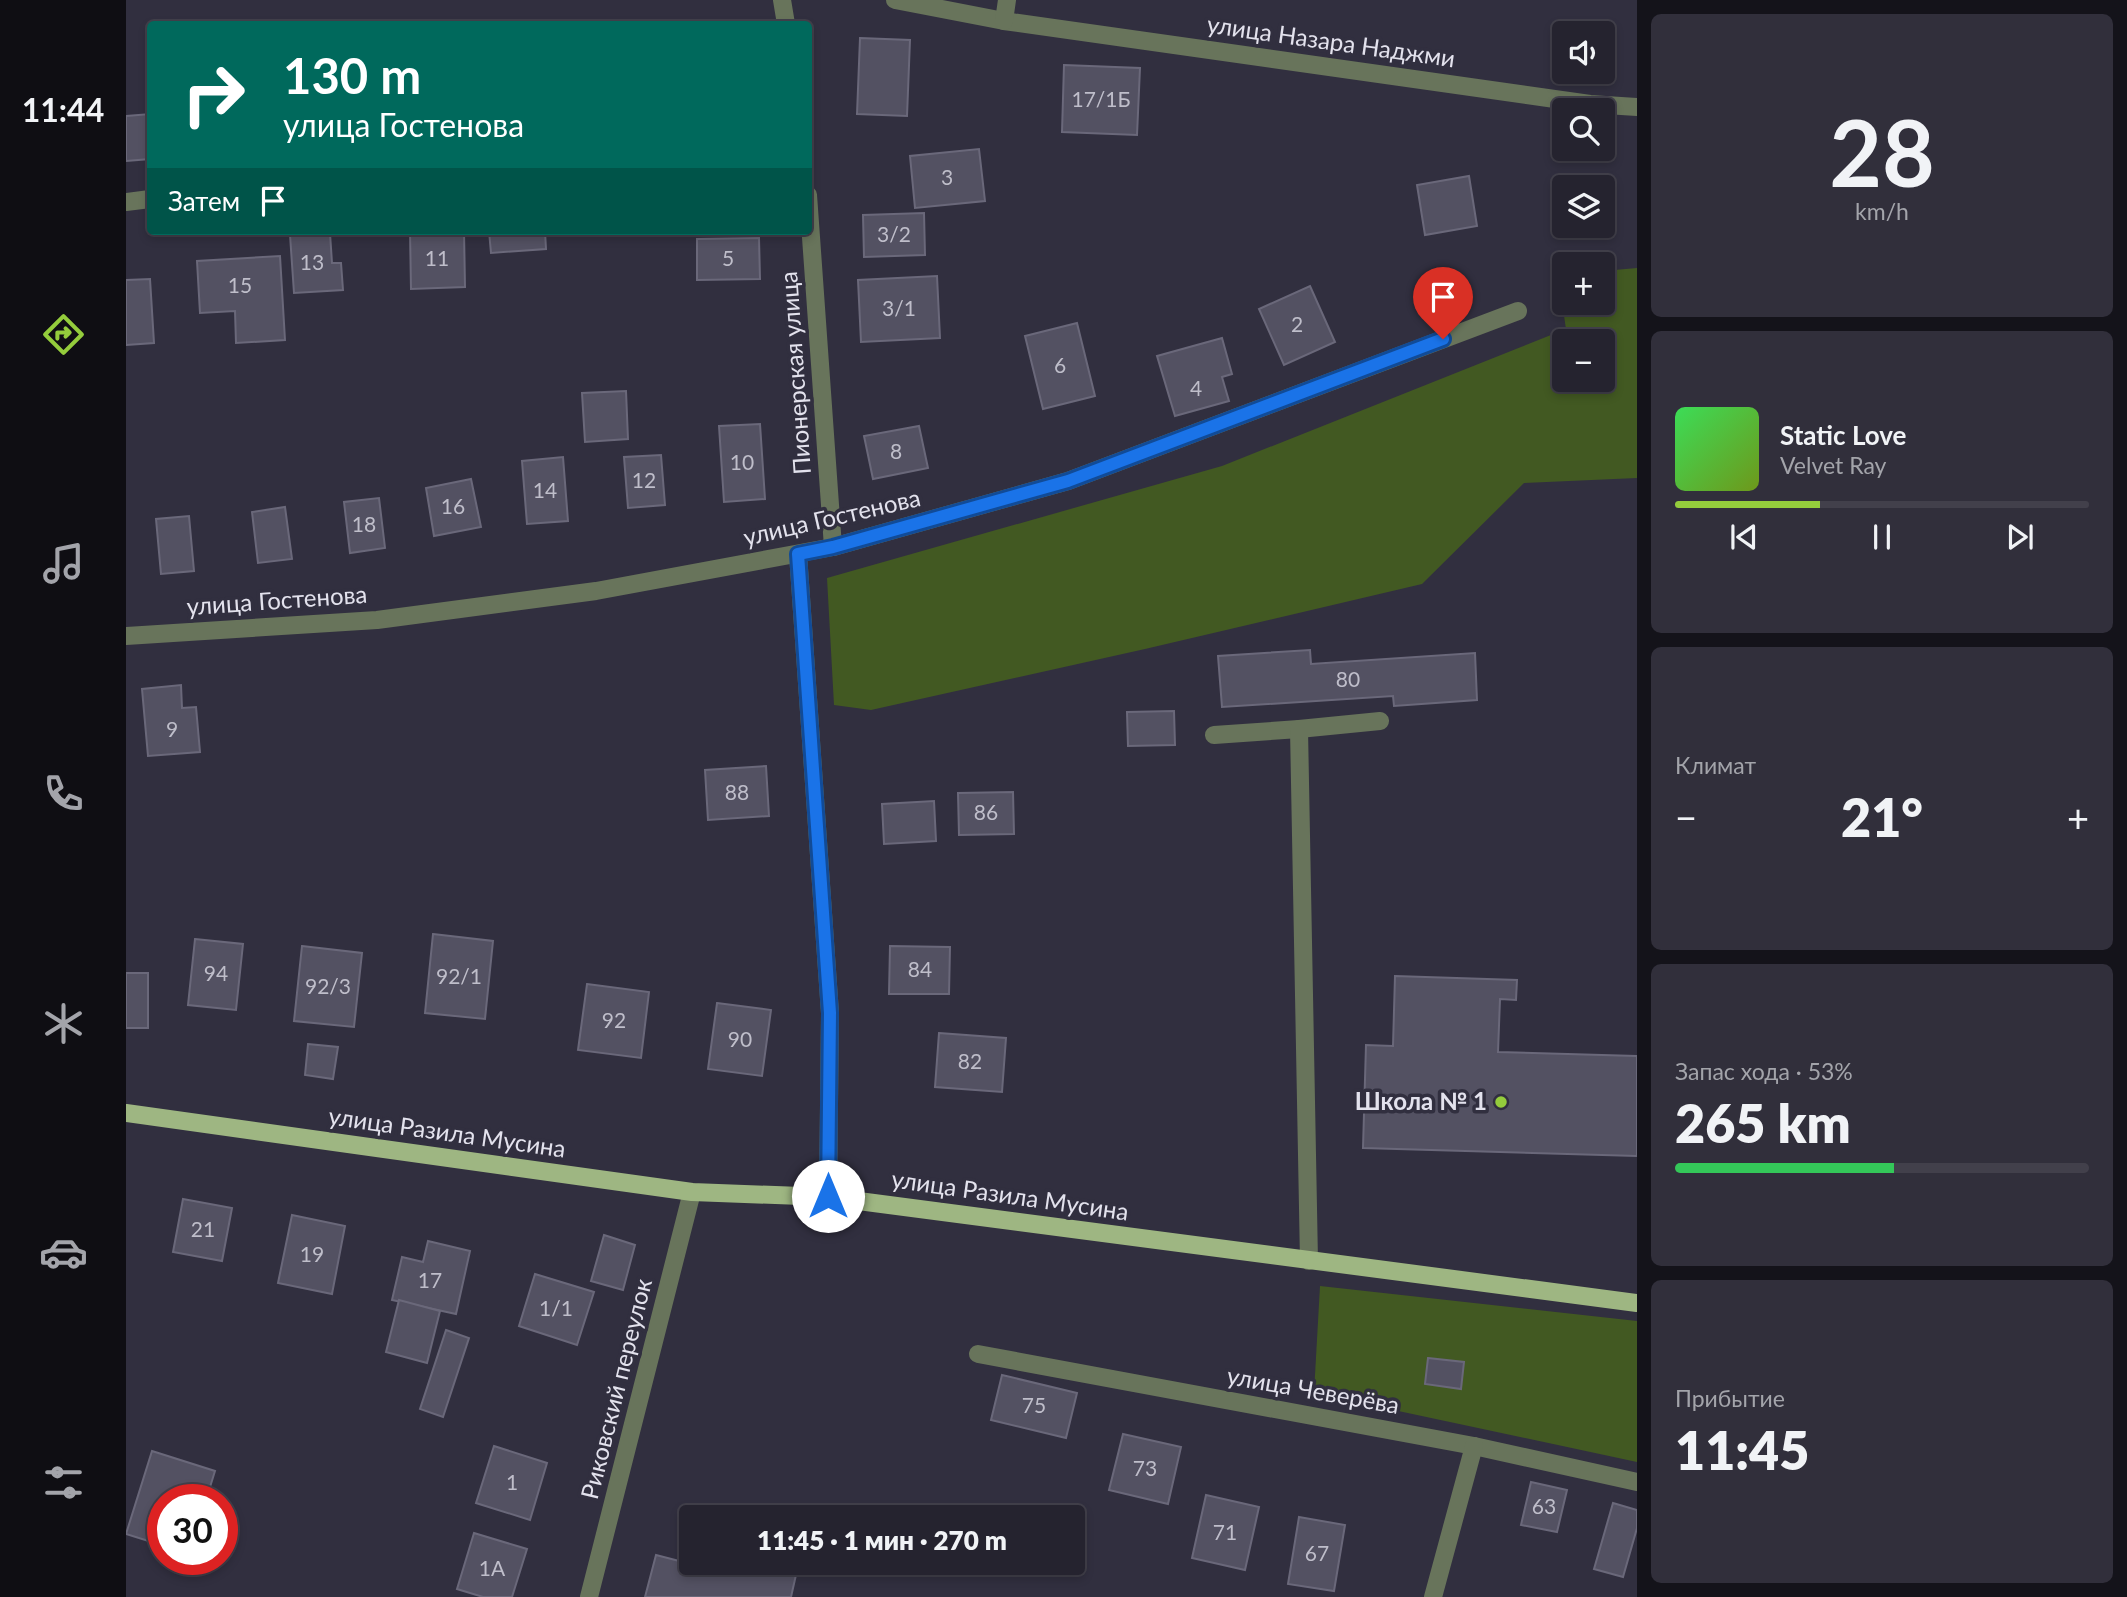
<!DOCTYPE html>
<html lang="ru">
<meta charset="utf-8">
<style>
:root{--surface:#25232f;--page:#312f3b;--text:#f1f3f6;--muted:#a3a4aa;--line:#42404b;--accent:#94cc3c}
body{margin:0;font-family:Lato,sans-serif;background:var(--page);color:var(--text);height:100vh;display:flex;flex-direction:column;font-size:26px;white-space:nowrap}
*{box-sizing:border-box;margin:0}
p{font-size:23px;color:var(--muted)}
.icon{flex:none;width:38px;height:38px;fill:none;stroke:currentColor;stroke-width:2;stroke-linecap:round;stroke-linejoin:round}
.map{position:relative;flex:1;overflow:hidden}
.panel{display:flex;flex-direction:column;gap:14px;padding:14px;background:#14131a;width:490px}
.panel>*{flex:none}
.top-card{position:absolute;left:21px;top:21px;width:665px;height:214px;border-radius:7px;box-shadow:0 4px 10px #0003,0 0 0 2px var(--line);background:#00695c;color:#fff;overflow:hidden}
.tools{position:absolute;left:1426px;top:21px;display:grid;gap:14px}
.tools a{display:grid;place-items:center;width:63px;height:63px;border-radius:7px;background:var(--surface);box-shadow:0 4px 10px #0003,0 0 0 2px var(--line);font-size:35px}
.speed{position:absolute;left:21px;top:1484px;display:flex;gap:14px;font-size:35px;font-weight:700;text-align:center}
.speed>*{display:grid;place-content:center;width:91px;height:91px;border-radius:50%;background:var(--surface);box-shadow:0 4px 10px #0003,0 0 0 2px var(--line);line-height:1}
.speed .limit{border:10px solid #d22;background:#fff;color:#111}
.pin{position:absolute;display:grid;place-items:center;width:60px;height:60px;color:#fff;margin:-72px -30px;border-radius:50% 50% 50% 0;rotate:-45deg;box-shadow:0 0 7px #0007}
.pin .icon{rotate:45deg}
.me{position:absolute;width:77px;margin:-38px;rotate:0deg;stroke-linejoin:round;filter:drop-shadow(0 0 5px #0008)}
.turn{display:flex;align-items:center;gap:24px;height:147px;padding:0 21px;font-size:32px}
.turn .icon{width:91px;height:91px;stroke-width:2.5}
.turn b{display:block;font-size:49px;line-height:60px}
.then{display:flex;align-items:center;height:66px;padding:0 21px;background:#0003;gap:14px;font-size:26px}
.big{font-size:52px;font-weight:800;line-height:1.1}
.panel .widget{flex:1;display:flex;flex-direction:column;justify-content:center;gap:10px;min-width:0;padding:0 24px;border-radius:10px;background:var(--page)}
.panel .dial{align-items:center;gap:0}
.dial b{font-size:91px;line-height:1}
.song{display:flex;align-items:center;gap:21px}
.cover{width:84px;height:84px;border-radius:10px;background:linear-gradient(135deg,hsl(130 70% 55%),hsl(80 70% 35%))}
.played{height:7px;border-radius:4px;background:linear-gradient(90deg,var(--accent) 35%,var(--line) 35%)}
.keys{display:flex;justify-content:space-around;direction:ltr}
.heat{display:flex;justify-content:space-between;align-items:center;font-size:38px;direction:ltr}
.charge{height:10px;border-radius:5px;background:linear-gradient(90deg,#34c759 53%,var(--line) 0)}
.trip{position:absolute;left:553px;top:1505px;width:406px;height:70px;border-radius:7px;background:var(--surface);box-shadow:0 4px 10px #0003,0 0 0 2px var(--line);font-weight:800;line-height:70px;text-align:center}
main{display:flex;flex:1;min-height:0}
.menu{display:flex;flex-direction:column;width:126px;justify-content:space-around;align-items:center;background:#0f0e13;color:var(--muted)}
.menu .icon{width:49px;height:49px}
.menu .selected{color:var(--accent)}
.menu b{font-size:32px;color:var(--text)}
.map>svg:first-child{display:block}
.green{fill:#425922;fill-rule:evenodd}
.building{fill:#535162;stroke:#6a687a;stroke-width:2}
.lines{fill:none;stroke-linecap:round;stroke-linejoin:round}
.minor{stroke:#68745b;stroke-width:18}
.major{stroke:#9eb682;stroke-width:18}
.route-casing{stroke:#114b97;stroke-width:18}
.route{stroke:#1a73e8;stroke-width:12}
.poi-dot{fill:#94cc3c;stroke:#312f3f;stroke-width:2.5}
.labels{text-anchor:middle;stroke-width:7;stroke-linejoin:round;paint-order:stroke}
.number-label{font-size:21px;fill:#bfbeca}
.street-label{font-size:24px;fill:#e3e2ed;stroke:#312f3f}
.poi-label{font-size:24px;font-weight:bold;fill:#e3e2ed;stroke:#312f3f;text-anchor:end}
</style>
<main>
<nav class="menu">
<b>11:44</b>
<svg class="icon selected" aria-label="directions" viewBox="0 0 24 24"><path d="M12 3l9 9-9 9-9-9zM9 14v-3h6M13 9l2 2-2 2"/></svg>
<svg class="icon" aria-label="music" viewBox="0 0 24 24"><path d="M9 18V5l10-2v13"/><circle cx="6" cy="18" r="3"/><circle cx="16" cy="16" r="3"/></svg>
<svg class="icon" aria-label="phone" viewBox="0 0 24 24"><path d="M5 4h4l2 5-3 2q2 4 5 5l2-3 5 2v4C11 20 4 13 5 4z"/></svg>
<svg class="icon" aria-label="climate" viewBox="0 0 24 24"><path d="M12 3v18M4 7l16 10M4 17L20 7"/></svg>
<svg class="icon" aria-label="car" viewBox="0 0 24 24"><path d="M5 17H2v-5l4-1 3-4h7l3 4 3 1v5h-3M9 17h6M6 11h13"/><circle cx="7" cy="17" r="2"/><circle cx="17" cy="17" r="2"/></svg>
<svg class="icon" aria-label="filters" viewBox="0 0 24 24"><path d="M4 7h16M4 17h16"/><circle cx="9" cy="7" r="2"/><circle cx="15" cy="17" r="2"/></svg>
</nav>
<div class="map">
<svg width="1511" height="1597" viewBox="0 0 1511 1597">
<rect width="100%" height="100%" fill="#312f3f"/>
<g class="green">
<path d="M1511 268V478L1398 483 1296 584 1019 649 745 710 708 705 701 578 1096 466 1440 329 1432 276 1438 275V303H1477V271ZM1438 341H1477V380H1438Z"/>
<path d="M1194 1286 1511 1321V1462L1188 1393Z"/>
</g>
<g class="building">
<path d="M734 38 784 40 781 116 731 114Z"/>
<path d="M938 65 1014 68 1011 135 936 132Z"/>
<path d="M24 114V159L0 161V116Z"/>
<path d="M853 149 859 201 789 208 784 156Z"/>
<path d="M1343 176 1351 226 1299 235 1291 185Z"/>
<path d="M798 213 799 255 738 257 737 215Z"/>
<path d="M284 231H338L339 287 285 289Z"/>
<path d="M363 231H419L420 249 365 253Z"/>
<path d="M482 231H529V235L482 236Z"/>
<path d="M204 233 206 263H215L217 290 168 293 164 235Z"/>
<path d="M633 238 634 279 571 280V239Z"/>
<path d="M154 256 159 340 110 343 109 311 74 313 71 261Z"/>
<path d="M811 276 814 338 735 342 732 280Z"/>
<path d="M24 279 28 343 0 345V280Z"/>
<path d="M1184 286 1209 342 1158 365 1133 309Z"/>
<path d="M951 323 969 396 917 409 899 336Z"/>
<path d="M1096 338 1106 374 1096 377 1103 401 1049 416 1031 356Z"/>
<path d="M500 391 502 439 459 442 456 393Z"/>
<path d="M634 424 639 499 598 502 593 426Z"/>
<path d="M793 426 802 468 747 479 738 436Z"/>
<path d="M535 455 539 505 502 508 498 457Z"/>
<path d="M437 457 442 521 401 524 396 461Z"/>
<path d="M345 479 355 527 308 536 300 488Z"/>
<path d="M253 498 259 548 224 553 218 502Z"/>
<path d="M159 507 166 559 132 563 126 512Z"/>
<path d="M63 516 68 571 35 574 30 519Z"/>
<path d="M1184 650 1185 664 1349 653 1351 700 1268 706 1267 696 1096 707 1092 656Z"/>
<path d="M55 685 56 708 70 707 74 752 22 756 16 689Z"/>
<path d="M1048 711 1049 745 1002 746 1001 712Z"/>
<path d="M640 766 643 816 582 820 579 770Z"/>
<path d="M887 792 888 834 833 835 832 793Z"/>
<path d="M808 801 810 841 758 844 756 804Z"/>
<path d="M307 934 367 941 359 1019 299 1013Z"/>
<path d="M69 939 117 944 110 1010 62 1005Z"/>
<path d="M176 946 236 953 228 1027 168 1021Z"/>
<path d="M764 946 824 947 823 994H763Z"/>
<rect x="0" y="973" width="22" height="55"/>
<path d="M1269 976 1391 980 1390 1000 1374 999 1372 1052 1511 1056V1156L1237 1148 1240 1045 1267 1046Z"/>
<path d="M461 984 523 992 515 1058 452 1050Z"/>
<path d="M591 1003 645 1010 636 1076 582 1069Z"/>
<path d="M813 1033 880 1038 876 1092 809 1087Z"/>
<path d="M182 1044 212 1047 207 1079 179 1075Z"/>
<path d="M57 1199 106 1208 96 1261 47 1252Z"/>
<path d="M166 1215 219 1226 206 1294 152 1283Z"/>
<path d="M478 1235 509 1245 497 1290 465 1281Z"/>
<path d="M302 1241 344 1251 330 1314 266 1300 276 1257 297 1262Z"/>
<path d="M409 1274 468 1292 451 1345 393 1326Z"/>
<path d="M273 1300 314 1311 301 1363 260 1352Z"/>
<path d="M320 1330 343 1338 317 1417 294 1409Z"/>
<path d="M1302 1358 1338 1362 1335 1389 1299 1384Z"/>
<path d="M876 1375 951 1393 940 1438 865 1420Z"/>
<path d="M997 1434 1055 1447 1042 1504 983 1490Z"/>
<path d="M368 1446 421 1463 404 1520 350 1503Z"/>
<path d="M26 1451 89 1471 80 1500H37V1531L32 1544 0 1534Z"/>
<path d="M1405 1482 1441 1490 1431 1532 1395 1525Z"/>
<path d="M1080 1495 1133 1507 1119 1570 1066 1558Z"/>
<path d="M1487 1503 1511 1510V1528L1497 1577 1468 1569Z"/>
<path d="M1173 1517 1219 1525 1208 1591 1162 1584Z"/>
<path d="M348 1533 401 1549 386 1597H357L331 1589Z"/>
<path d="M530 1555 588 1570 590 1563H658L672 1566 665 1597H519Z"/>
</g>
<g class="lines">
<g class="minor">
<path d="M656 0 660 24"/>
<path d="M769 0 878 21 1464 104 1511 107"/>
<path d="M878 21 881 0"/>
<path d="M682 195 707 547"/>
<path d="M0 202 24 199"/>
<path d="M672 554 704 1013 702 1197"/>
<path d="M0 636 251 620 470 591 707 547 942 481 1392 311"/>
<path d="M1088 735 1173 729"/>
<path d="M1183 1261 1173 729 1254 721"/>
<path d="M852 1354 1348 1446 1511 1482"/>
<path d="M463 1597 566 1192"/>
<path d="M1307 1597 1348 1446"/>
</g>
<path class="major" d="M0 1113 566 1192 702 1197 1511 1303"/>
</g>
<g class="lines">
<defs>
<path id="route" d="M702 1196 704 1013 672 554 707 547 942 481 1317 339"/>
</defs>
<use href="#route" class="route-casing"/>
<use href="#route" class="route"/>
</g>
<circle class="poi-dot" cx="1375" cy="1102" r="7"/>
<g class="labels">
<g class="number-label">
<text x="975" y="107">17/1Б</text>
<text x="821" y="185">3</text>
<text x="768" y="242">3/2</text>
<text x="311" y="266">11</text>
<text x="602" y="266">5</text>
<text x="186" y="270">13</text>
<text x="114" y="293">15</text>
<text x="773" y="316">3/1</text>
<text x="1171" y="332">2</text>
<text x="934" y="373">6</text>
<text x="1070" y="396">4</text>
<text x="770" y="459">8</text>
<text x="616" y="470">10</text>
<text x="518" y="488">12</text>
<text x="419" y="498">14</text>
<text x="327" y="514">16</text>
<text x="238" y="532">18</text>
<text x="1222" y="687">80</text>
<text x="46" y="737">9</text>
<text x="611" y="800">88</text>
<text x="860" y="820">86</text>
<text x="794" y="977">84</text>
<text x="90" y="981">94</text>
<text x="333" y="984">92/1</text>
<text x="202" y="994">92/3</text>
<text x="488" y="1028">92</text>
<text x="614" y="1047">90</text>
<text x="844" y="1069">82</text>
<text x="77" y="1237">21</text>
<text x="186" y="1262">19</text>
<text x="304" y="1288">17</text>
<text x="430" y="1316">1/1</text>
<text x="908" y="1413">75</text>
<text x="1019" y="1476">73</text>
<text x="386" y="1490">1</text>
<text x="1418" y="1514">63</text>
<text x="1099" y="1540">71</text>
<text x="1191" y="1561">67</text>
<text x="366" y="1576">1А</text>
</g>
<g class="street-label">
<text transform="translate(1205 42) rotate(8)" y="8">улица Назара Наджми</text>
<text transform="translate(670 373) rotate(-94)" y="8">Пионерская улица</text>
<text transform="translate(706 518) rotate(-13)" y="8">улица Гостенова</text>
<text transform="translate(151 601) rotate(-4)" y="8">улица Гостенова</text>
<text transform="translate(321 1133) rotate(8)" y="8">улица Разила Мусина</text>
<text transform="translate(884 1196) rotate(8)" y="8">улица Разила Мусина</text>
<text transform="translate(491 1389) rotate(-76)" y="8">Риковский переулок</text>
<text transform="translate(1187 1391) rotate(10)" y="8">улица Чеверёва</text>
</g>
<g class="poi-label">
<text x="1361" y="1110">Школа № 1</text>
</g>
</g>
</svg>
<div class="tools">
<a><svg class="icon" aria-label="sound" viewBox="0 0 24 24"><path d="M4 9h4l5-4v14l-5-4H4zM17 9q2 3 0 6"/></svg></a>
<a><svg class="icon" aria-label="search" viewBox="0 0 24 24"><circle cx="10" cy="10" r="6"/><path d="M15 15l6 6"/></svg></a>
<a><svg class="icon" aria-label="layers" viewBox="0 0 24 24"><path d="M12 4l9 5-9 5-9-5zM3 14l9 5 9-5"/></svg></a>
<a>+</a>
<a>−</a>
</div>
<div class="speed"><div class="limit">30</div></div>
<div class="pin" style="left:1317px;top:339px;background:#d93025"><svg class="icon" aria-label="arrive" viewBox="0 0 24 24"><path d="M6 21V4h12l-3 4 3 4H6"/></svg></div>
<svg class="me" style="left:702px;top:1196px" viewBox="-20 -20 40 40"><circle r="19" fill="#fff"/><path d="M0-13L10 11 0 6-10 11z" fill="#1a73e8"/></svg>
<div class="trip">11:45 · 1 мин · 270 m</div>
<div class="top-card">
<div class="turn"><svg class="icon" aria-label="right" viewBox="0 0 24 24"><path d="M7 20v-9h11M14 6l5 5-5 5"/></svg><div><b>130 m</b>улица Гостенова</div></div>
<div class="then">Затем<svg class="icon" aria-label="arrive" viewBox="0 0 24 24"><path d="M6 21V4h12l-3 4 3 4H6"/></svg></div>
</div>
</div>
<section class="panel">
<div class="widget dial"><b>28</b><p>km/h</p></div>
<div class="widget">
<div class="song"><i class="cover"></i><div><b>Static Love</b><p>Velvet Ray</p></div></div>
<div class="played"></div>
<div class="keys"><svg class="icon" aria-label="previous" viewBox="0 0 24 24"><path d="M18 5L8 12l10 7zM5 5v14"/></svg><svg class="icon" aria-label="pause" viewBox="0 0 24 24"><path d="M8 5v14M16 5v14"/></svg><svg class="icon" aria-label="next" viewBox="0 0 24 24"><path d="M6 5l10 7-10 7zM19 5v14"/></svg></div>
</div>
<div class="widget"><p>Климат</p>
<div class="heat"><a>−</a><b class="big">21°</b><a>+</a></div>
</div>
<div class="widget"><p>Запас хода · 53%</p><b class="big">265 km</b><div class="charge"></div></div>
<div class="widget"><p>Прибытие</p><b class="big">11:45</b></div>
</section>
</main>
